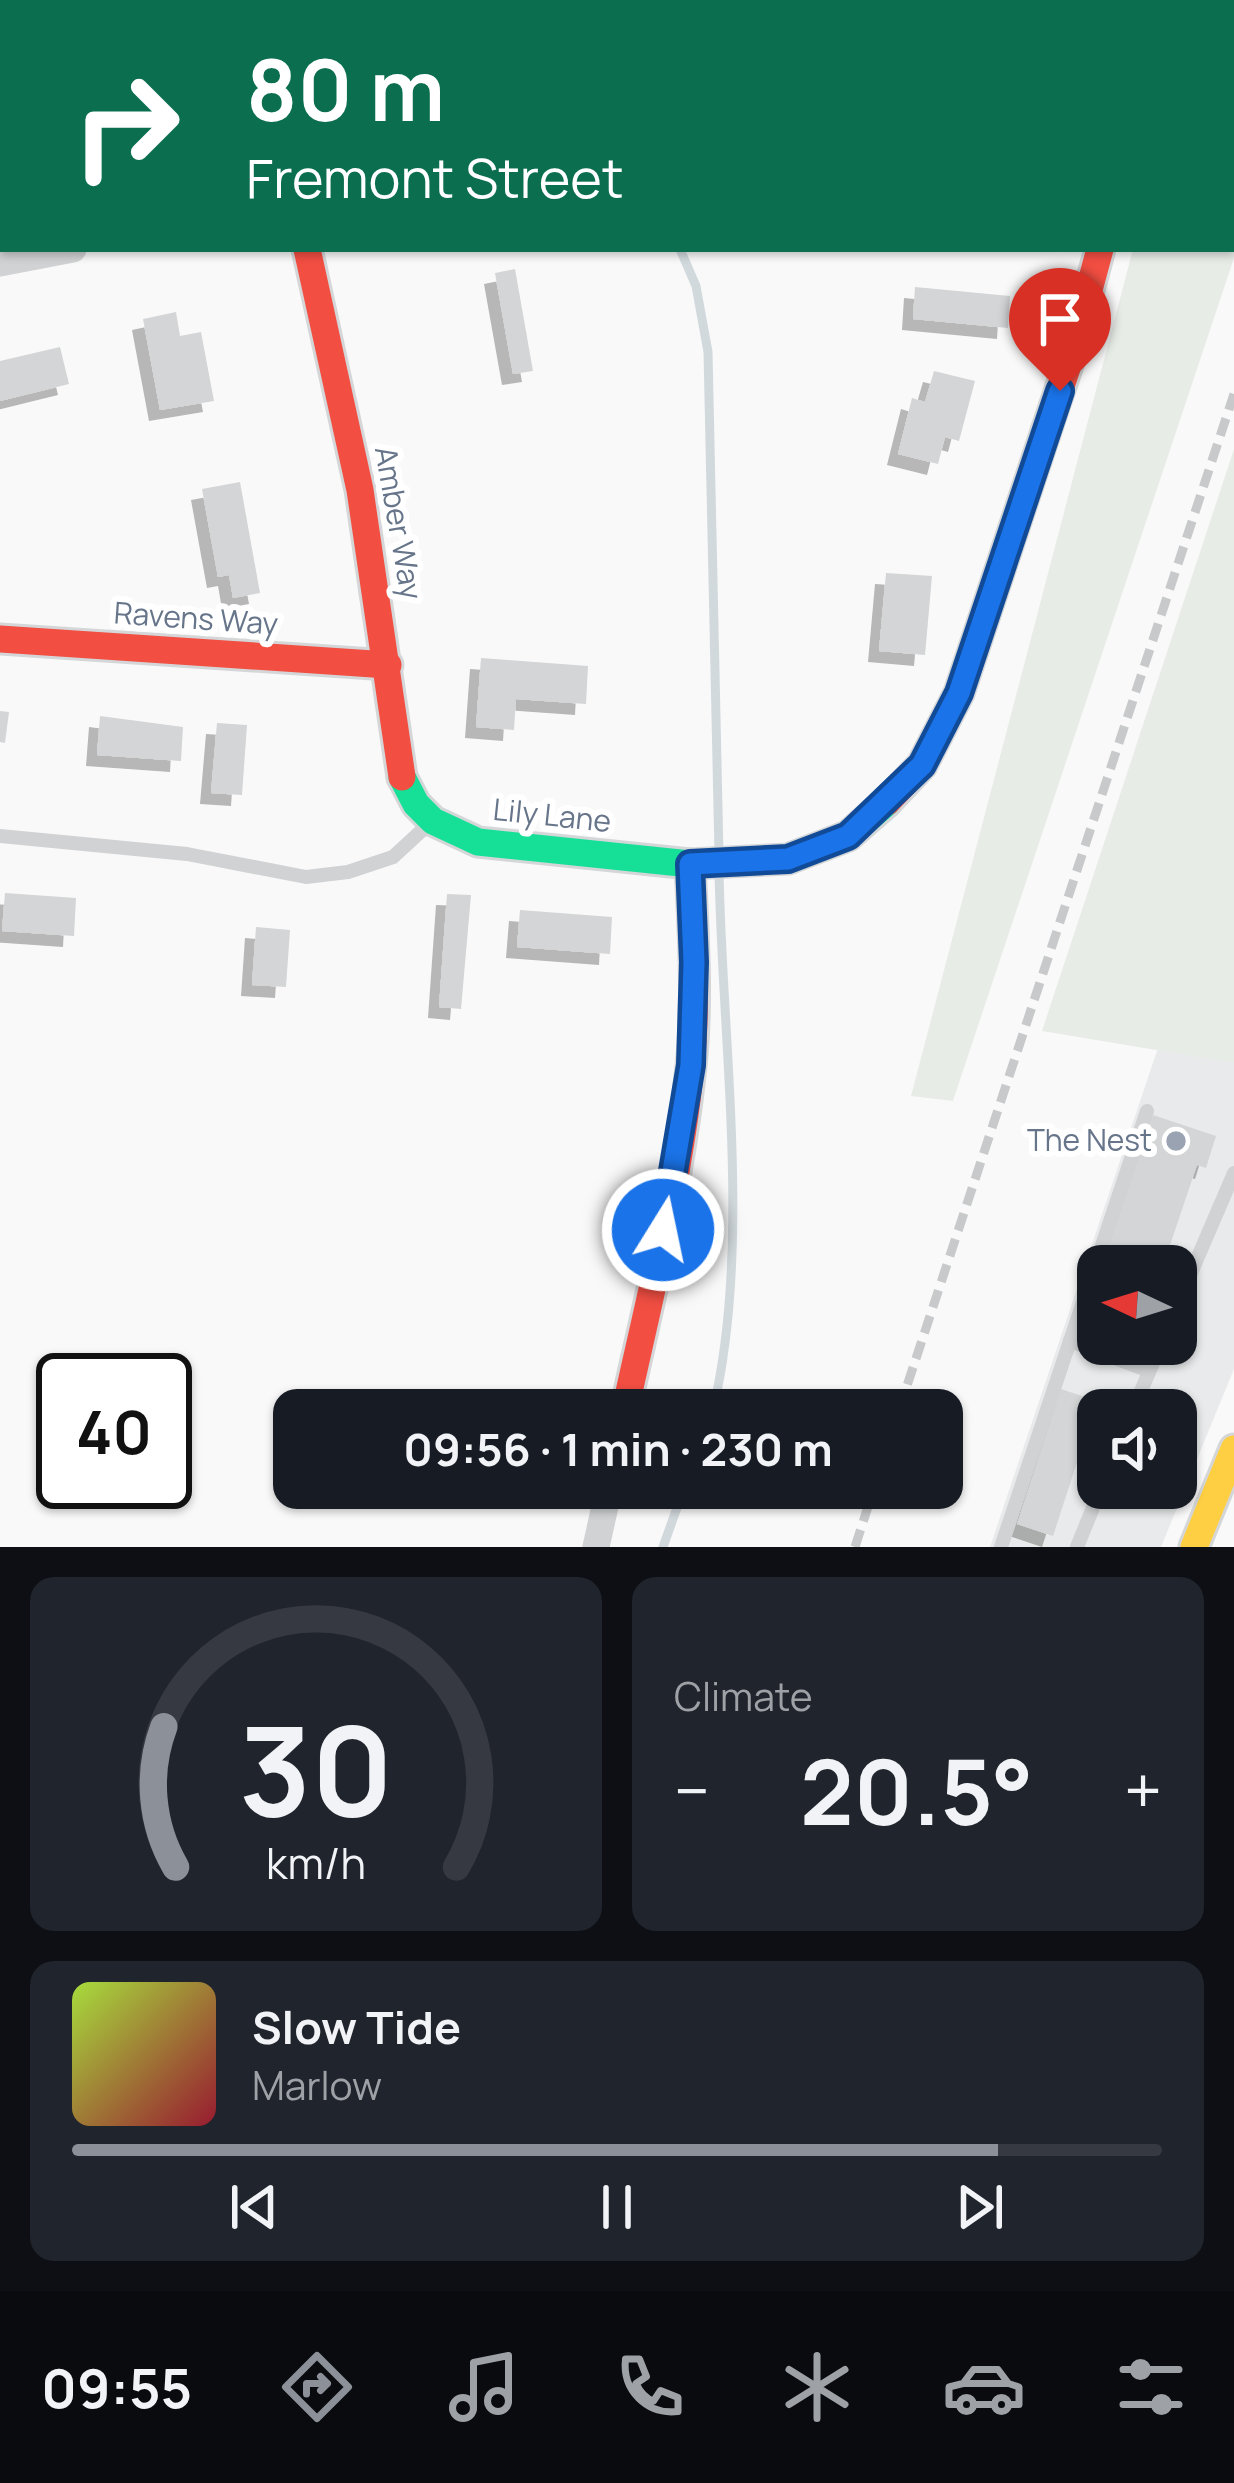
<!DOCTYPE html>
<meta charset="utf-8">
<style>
:root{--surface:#171b24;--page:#20242c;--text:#f1f3f6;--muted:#9ea1a6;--line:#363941;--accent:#8c9099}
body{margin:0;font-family:Manrope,sans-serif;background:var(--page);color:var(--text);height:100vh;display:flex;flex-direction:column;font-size:45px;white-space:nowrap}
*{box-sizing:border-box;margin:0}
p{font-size:39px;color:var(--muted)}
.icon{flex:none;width:66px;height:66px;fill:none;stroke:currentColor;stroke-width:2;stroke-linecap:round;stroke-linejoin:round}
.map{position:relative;height:1547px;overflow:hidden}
.sheet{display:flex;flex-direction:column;gap:30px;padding:30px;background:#0d0f14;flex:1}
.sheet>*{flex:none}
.banner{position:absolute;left:0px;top:0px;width:1236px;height:252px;box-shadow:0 3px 9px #0004;background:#0b6e4f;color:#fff;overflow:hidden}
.needle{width:78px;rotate:274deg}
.buttons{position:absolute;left:1077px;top:1245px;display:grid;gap:24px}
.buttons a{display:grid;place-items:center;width:120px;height:120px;border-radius:24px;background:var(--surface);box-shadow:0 3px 9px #0004;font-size:60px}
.speed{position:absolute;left:36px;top:1353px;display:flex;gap:24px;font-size:60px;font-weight:700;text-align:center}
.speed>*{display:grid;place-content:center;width:156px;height:156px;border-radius:50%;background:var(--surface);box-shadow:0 3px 9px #0004;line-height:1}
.speed .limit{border:6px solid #111;border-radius:18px;background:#fff;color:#111}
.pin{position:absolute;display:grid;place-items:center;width:102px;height:102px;color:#fff;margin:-123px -51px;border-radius:50% 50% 50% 0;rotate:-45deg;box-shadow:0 0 12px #0007}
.pin .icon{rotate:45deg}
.me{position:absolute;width:132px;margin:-66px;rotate:10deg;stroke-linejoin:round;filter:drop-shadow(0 0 9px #0008)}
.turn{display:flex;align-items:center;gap:42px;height:252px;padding:0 48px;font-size:54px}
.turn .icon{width:156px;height:156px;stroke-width:2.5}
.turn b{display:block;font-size:84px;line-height:102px}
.big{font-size:90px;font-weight:700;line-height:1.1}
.sheet .widget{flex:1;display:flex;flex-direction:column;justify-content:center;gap:18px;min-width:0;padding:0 42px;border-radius:24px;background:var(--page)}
.sheet .dial{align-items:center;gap:0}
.dial svg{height:312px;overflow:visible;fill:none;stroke:var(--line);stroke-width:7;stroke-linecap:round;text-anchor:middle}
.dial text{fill:var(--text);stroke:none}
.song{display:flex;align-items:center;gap:36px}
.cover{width:144px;height:144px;border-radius:18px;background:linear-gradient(135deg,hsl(80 70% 55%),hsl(350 70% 35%))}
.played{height:12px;border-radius:6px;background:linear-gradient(90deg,var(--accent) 85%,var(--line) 85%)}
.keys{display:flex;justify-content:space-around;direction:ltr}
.heat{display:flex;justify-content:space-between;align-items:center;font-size:66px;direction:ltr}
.sheet .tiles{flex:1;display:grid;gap:30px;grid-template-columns:1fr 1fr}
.widget:last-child{grid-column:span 2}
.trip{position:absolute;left:273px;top:1389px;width:690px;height:120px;border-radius:24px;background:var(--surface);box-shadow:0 3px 9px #0004;font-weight:700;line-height:120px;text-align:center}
.dock{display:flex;height:192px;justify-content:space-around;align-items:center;background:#090b0e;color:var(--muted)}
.dock .icon{width:84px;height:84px}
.dock .on{color:var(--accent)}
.dock b{font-size:54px;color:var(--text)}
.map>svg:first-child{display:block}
.built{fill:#e9eaeb;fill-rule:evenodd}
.green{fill:#e8ece7}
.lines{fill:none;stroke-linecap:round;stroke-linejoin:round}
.stream{stroke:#d2d9dd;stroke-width:9}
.building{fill:#d4d5d6;filter:url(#shadow)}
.fast-casing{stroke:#d4d6d8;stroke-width:33}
.slow-casing{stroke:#d4d6d8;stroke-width:33}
.jam-casing{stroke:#d4d6d8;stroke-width:33}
.lane{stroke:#d1d2d4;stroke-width:14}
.street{stroke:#d1d2d4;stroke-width:27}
.fast{stroke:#16e098;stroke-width:27}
.slow{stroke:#ffcf43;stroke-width:27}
.jam{stroke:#f24e42;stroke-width:27}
.rail{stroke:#c8c9ca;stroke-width:9;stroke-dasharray:18 9;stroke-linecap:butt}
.route-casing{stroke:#114b97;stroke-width:30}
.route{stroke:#1a73e8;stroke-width:21}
.poi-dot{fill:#9aa3b1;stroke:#fff;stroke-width:4.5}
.labels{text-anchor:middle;stroke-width:12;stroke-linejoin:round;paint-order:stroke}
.street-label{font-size:30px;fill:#67758a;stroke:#fff}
.poi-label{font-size:30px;fill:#67758a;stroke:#fff;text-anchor:end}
</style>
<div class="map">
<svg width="1234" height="1547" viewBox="0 0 1234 1547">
<defs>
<filter id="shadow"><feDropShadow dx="-11" dy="11" stdDeviation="0" flood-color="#0004"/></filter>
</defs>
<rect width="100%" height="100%" fill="#f9f9f9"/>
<path class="built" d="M1158 1048 1234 1063V1369L1161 1547H990ZM1098 1266H1176V1344H1098ZM1098 1410H1176V1488H1098Z"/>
<g class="green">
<path d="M1198 0H1234V258L953 1101 911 1096 1133 249H1233V3H1197Z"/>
<path d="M1234 449V1063L1042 1031Z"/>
</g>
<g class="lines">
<g class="stream">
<path d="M468 0 470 3"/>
<path d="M680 249 696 286 708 352 719 854"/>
<path d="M713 1410C752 1245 722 1042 719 871"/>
<path d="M663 1547 684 1488"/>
</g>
</g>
<g class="building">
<path d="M515 269 533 371 513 374 495 273Z"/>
<path d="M915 287 1010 296 1008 328 913 319Z"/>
<path d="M176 312 180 336 201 332 214 401 160 410 143 319Z"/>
<path d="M60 347 69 384 0 401V361Z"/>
<path d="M934 371 975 381 959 441 945 437 938 464 898 454 912 398 925 402Z"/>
<path d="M240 482 260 593 233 598 229 575 218 577 202 489Z"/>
<path d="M886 573 932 576 925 655 879 651Z"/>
<path d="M481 658 588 666 586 704 516 699 514 730 476 727Z"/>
<path d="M0 711 9 712 5 743 0 742Z"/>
<path d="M100 716 183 727 181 761 97 755Z"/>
<path d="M217 723 247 725 242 795 211 793Z"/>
<path d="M5 893 76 898 74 936 2 931Z"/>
<path d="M447 894 471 895 461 1009 439 1007Z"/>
<path d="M520 910 612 917 610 954 517 947Z"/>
<path d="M256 927 290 930 286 987 252 985Z"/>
<path d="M1153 1115 1216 1136 1206 1168 1197 1165 1163 1266H1102Z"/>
<path d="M1061 1389 1097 1401 1053 1536 1017 1524Z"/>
</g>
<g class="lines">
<defs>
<path id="fast" d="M402 777 416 804 433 821 478 842 690 864 788 859 848 836 887 802"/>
<path id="slow" d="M1194 1547 1234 1449"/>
<g id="jam">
<path d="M307 249 360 490 402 777"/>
<path d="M0 639 388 665"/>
<path d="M887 802 922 765 959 693 1072 353 1100 249"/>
<path d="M625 1410C650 1296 679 1183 691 1066 698 999 693 931 690 864"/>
</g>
</defs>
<use href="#fast" class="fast-casing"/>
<use href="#slow" class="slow-casing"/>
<use href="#jam" class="jam-casing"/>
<g class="lane">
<path d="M0 836 187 854 306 877 348 872 393 857 431 822"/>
<path d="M1176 1308 1234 1173"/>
<path d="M1070 1341 1149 1371"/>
<path d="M1133 1410 1161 1344"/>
<path d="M1001 1547 1147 1111"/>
<path d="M1077 1547 1101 1488"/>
</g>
<g class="street">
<path d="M23 0 24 3"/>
<path d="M1145 3V0"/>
<path d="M0 263 73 249"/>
<path d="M596 1547 609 1488"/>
</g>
<use href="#fast" class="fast"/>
<use href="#slow" class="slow"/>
<use href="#jam" class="jam"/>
<g class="rail">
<path d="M899 1410 1234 394"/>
<path d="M855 1547 874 1488"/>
</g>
</g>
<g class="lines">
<defs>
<path id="route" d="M663 1230 691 1065 694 962 690 864 788 859 848 836 922 765 959 693 1060 391"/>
</defs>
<use href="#route" class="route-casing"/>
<use href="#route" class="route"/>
</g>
<circle class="poi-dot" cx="1176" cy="1141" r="12"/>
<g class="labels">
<g class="street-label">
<text transform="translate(398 523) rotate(80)" y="10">Amber Way</text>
<text transform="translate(196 619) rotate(4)" y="10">Ravens Way</text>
<text transform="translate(552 816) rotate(6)" y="10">Lily Lane</text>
</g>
<g class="poi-label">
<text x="1152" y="1151">The Nest</text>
</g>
</g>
</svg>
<div class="buttons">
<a><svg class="needle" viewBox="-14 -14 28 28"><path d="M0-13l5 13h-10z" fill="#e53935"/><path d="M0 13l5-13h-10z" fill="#9ea1a6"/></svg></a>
<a><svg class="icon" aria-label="sound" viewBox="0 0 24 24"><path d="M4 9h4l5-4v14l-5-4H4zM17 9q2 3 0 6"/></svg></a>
</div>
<div class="speed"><div class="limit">40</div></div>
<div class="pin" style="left:1060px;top:391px;background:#d93025"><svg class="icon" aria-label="arrive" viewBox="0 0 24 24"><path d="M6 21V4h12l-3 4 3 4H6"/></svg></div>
<svg class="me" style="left:663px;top:1230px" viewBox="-20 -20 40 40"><circle r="17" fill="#1a73e8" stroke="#fff" stroke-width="3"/><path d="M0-11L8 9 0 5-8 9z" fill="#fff"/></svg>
<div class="trip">09:56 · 1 min · 230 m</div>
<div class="banner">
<div class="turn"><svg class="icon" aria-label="right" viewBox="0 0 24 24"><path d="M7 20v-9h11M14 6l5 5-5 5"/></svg><div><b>80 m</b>Fremont Street</div></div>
</div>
</div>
<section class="sheet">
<div class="tiles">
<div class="widget dial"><svg viewBox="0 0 100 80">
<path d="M14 69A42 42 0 1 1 86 69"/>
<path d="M14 69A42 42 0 0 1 11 33" stroke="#8c9099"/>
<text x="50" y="56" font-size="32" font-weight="700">30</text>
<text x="50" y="72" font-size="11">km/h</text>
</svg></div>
<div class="widget"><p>Climate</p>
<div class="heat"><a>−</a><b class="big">20.5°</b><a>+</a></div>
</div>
<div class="widget">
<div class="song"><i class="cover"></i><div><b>Slow Tide</b><p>Marlow</p></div></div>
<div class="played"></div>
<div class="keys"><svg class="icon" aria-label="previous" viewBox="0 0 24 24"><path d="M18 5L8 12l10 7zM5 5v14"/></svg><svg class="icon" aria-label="pause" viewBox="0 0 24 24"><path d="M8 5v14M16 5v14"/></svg><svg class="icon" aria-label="next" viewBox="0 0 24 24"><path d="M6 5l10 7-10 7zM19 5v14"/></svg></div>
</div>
</div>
</section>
<nav class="dock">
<b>09:55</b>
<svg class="icon on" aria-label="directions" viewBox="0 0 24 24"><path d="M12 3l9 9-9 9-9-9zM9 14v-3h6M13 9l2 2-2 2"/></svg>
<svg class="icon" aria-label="music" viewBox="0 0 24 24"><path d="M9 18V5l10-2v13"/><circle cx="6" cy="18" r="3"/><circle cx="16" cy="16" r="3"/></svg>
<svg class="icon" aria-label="phone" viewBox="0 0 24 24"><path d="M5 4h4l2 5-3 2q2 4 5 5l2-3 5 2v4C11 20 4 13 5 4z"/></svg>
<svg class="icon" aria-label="climate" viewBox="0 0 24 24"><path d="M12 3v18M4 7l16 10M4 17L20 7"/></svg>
<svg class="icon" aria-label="car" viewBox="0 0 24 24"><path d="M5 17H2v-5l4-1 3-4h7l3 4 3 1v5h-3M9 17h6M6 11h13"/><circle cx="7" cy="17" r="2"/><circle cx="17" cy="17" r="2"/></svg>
<svg class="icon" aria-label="filters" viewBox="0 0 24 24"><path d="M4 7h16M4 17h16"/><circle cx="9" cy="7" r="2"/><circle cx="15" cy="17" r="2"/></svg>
</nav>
